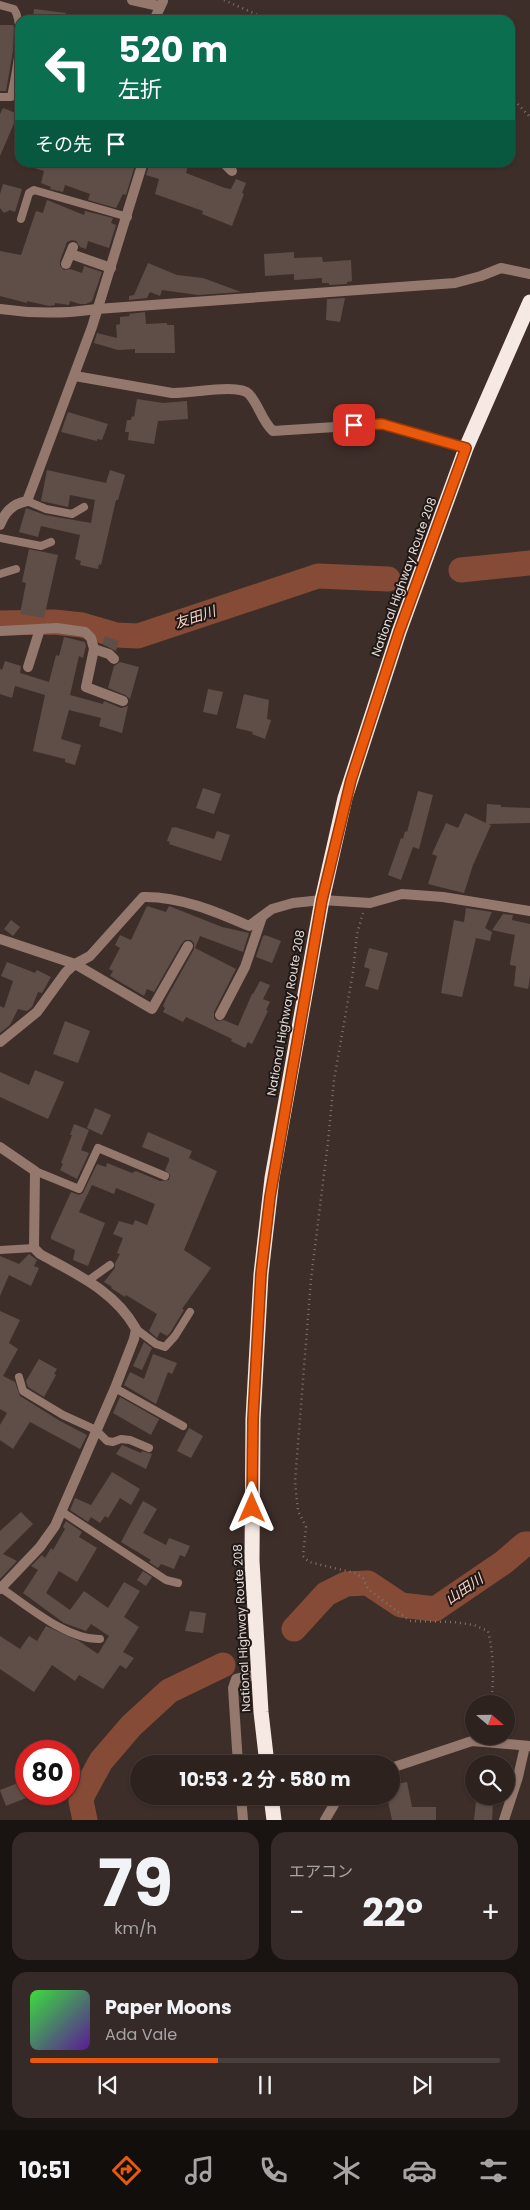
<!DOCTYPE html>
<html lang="ja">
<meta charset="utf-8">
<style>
:root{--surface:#2e221f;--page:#362a28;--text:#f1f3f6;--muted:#a7a4a4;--line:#493f3d;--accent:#ea580c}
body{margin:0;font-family:Poppins,"Noto Sans JP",sans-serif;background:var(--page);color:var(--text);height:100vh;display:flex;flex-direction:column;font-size:19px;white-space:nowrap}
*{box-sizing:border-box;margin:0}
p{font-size:16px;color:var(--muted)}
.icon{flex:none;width:28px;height:28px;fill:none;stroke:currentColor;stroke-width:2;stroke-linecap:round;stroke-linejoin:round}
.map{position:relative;height:1820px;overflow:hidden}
.details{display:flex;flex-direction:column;gap:12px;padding:12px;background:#191311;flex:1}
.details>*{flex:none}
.top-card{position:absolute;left:15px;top:15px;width:500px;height:152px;border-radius:15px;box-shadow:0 1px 4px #0004,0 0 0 1px var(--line);background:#0b6e4f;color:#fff;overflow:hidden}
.needle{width:32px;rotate:110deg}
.buttons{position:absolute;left:465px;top:1695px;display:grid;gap:10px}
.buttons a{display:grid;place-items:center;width:50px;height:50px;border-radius:50%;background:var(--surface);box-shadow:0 1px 4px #0004,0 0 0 1px var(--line);font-size:25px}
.speed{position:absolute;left:15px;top:1740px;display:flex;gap:10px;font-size:25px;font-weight:700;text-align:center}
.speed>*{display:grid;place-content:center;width:65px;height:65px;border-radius:50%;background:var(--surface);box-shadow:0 1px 4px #0004,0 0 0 1px var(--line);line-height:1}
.speed .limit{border:8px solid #d22;background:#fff;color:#111}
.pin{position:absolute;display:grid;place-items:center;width:42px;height:42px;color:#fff;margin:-21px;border-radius:10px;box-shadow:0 2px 8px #0006}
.me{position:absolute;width:55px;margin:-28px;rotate:0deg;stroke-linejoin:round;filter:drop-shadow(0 0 4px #0008)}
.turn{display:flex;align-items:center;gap:18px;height:105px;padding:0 20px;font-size:22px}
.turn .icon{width:65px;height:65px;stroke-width:2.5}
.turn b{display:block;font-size:35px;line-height:42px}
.then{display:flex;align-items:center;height:48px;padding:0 20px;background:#0003;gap:10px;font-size:19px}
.big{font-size:38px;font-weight:700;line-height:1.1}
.details .tile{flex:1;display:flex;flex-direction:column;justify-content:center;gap:8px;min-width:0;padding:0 18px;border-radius:15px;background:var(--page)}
.details .dial{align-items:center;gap:0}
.dial b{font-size:65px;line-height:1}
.song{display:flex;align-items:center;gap:15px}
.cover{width:60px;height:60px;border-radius:8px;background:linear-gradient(135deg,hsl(120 70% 55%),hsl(270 70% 35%))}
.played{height:5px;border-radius:2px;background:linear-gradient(90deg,var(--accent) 40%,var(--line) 40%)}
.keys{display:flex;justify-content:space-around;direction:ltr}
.heat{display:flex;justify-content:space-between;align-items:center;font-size:28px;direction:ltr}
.details .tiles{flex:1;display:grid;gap:12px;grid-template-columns:1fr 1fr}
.tile:last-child{grid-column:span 2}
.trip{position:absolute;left:130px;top:1755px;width:270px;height:50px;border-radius:25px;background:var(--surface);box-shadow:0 1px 4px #0004,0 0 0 1px var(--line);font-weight:700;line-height:50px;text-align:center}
.dock{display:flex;height:80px;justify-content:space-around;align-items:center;background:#120e0c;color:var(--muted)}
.dock .icon{width:35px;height:35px}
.dock .on{color:var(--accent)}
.dock b{font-size:22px;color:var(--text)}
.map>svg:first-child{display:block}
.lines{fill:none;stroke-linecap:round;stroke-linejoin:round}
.river{stroke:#854b37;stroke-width:25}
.building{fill:#5f4e48}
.path{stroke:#80736e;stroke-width:2.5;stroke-dasharray:1 4;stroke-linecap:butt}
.lane{stroke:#94786e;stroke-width:8}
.street{stroke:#94786e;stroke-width:10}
.highway{stroke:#f6e8e3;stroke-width:15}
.route-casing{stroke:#983908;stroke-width:12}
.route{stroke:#ea580c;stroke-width:9}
.labels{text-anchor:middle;stroke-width:4;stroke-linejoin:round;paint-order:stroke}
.street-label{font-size:12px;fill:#e4dad6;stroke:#1f1816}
.water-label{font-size:14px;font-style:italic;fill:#f7d1c4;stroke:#1f1816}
</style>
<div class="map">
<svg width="530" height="1820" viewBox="0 0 530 1820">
<rect width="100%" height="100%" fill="#3e2e29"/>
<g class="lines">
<g class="river">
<path d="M461 570 530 563"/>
<path d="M0 623 54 622 82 625 116 635 138 636 318 576 388 579"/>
<path d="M294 1629 326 1594 346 1584 368 1583 401 1605 435 1609 504 1562 525 1544H530"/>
<path d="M85 1820 81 1801 83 1794 101 1761 131 1726 169 1691 223 1665"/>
</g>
</g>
<g class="building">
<path d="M34 9 66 13 65 20H33Z"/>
<path d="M0 25H13L14 28 13 51 6 91H0Z"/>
<path d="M3 108 18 114 0 156V114Z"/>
<path d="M25 162H79L89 166 91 162H136L126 195 123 194 116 208 88 200 90 194 65 185 63 192 50 189 51 187 41 183 44 171 24 165Z"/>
<path d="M150 162H189L186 173 225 188 231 189 236 179 246 183 242 193 244 194 232 226 202 214 203 211 155 194 159 179 146 175Z"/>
<path d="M3 184 22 189 15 212 10 210 4 213 0 208V194Z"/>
<path d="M47 200 84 215 85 211 113 218 111 223 116 225 109 248 88 241 86 249 80 247 76 241 72 240 67 242 60 261V266L64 270 70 269 82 273 84 266 102 272 92 301 86 304H80L70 301 69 305 55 303V305L49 306 27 301V303L0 296V251L21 255 36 211 43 213Z"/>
<path d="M294 252V258L322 257 323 262 351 260 352 281 347 282V284L329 285V283H322V278L294 280V274L265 276 264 254Z"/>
<path d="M148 263 177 275 203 278 241 292 198 295 162 290 160 296 150 292 147 298 129 300V296L134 295Z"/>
<path d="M345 298 340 322 326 320 327 299Z"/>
<path d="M145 312 146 324 167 323V325H174L175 353H135V349L118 350 94 343 97 333 117 338 116 325 120 324V317L130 316 129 314Z"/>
<path d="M137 399 163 403 187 401 188 419 158 421 154 444 128 440 129 432H125L127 420H131L132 416 134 417Z"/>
<path d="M68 412 108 424 102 440 97 439V441L61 432Z"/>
<path d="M47 470 106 483 110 470 125 475 118 500H116L101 565 99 564 98 569 80 565 81 561 75 559 80 535 41 526 38 537 19 532 26 508 45 515 91 523 95 500 70 495 68 507 41 501Z"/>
<path d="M29 549 58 555 44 618 20 614 26 583 22 582Z"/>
<path d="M105 636 119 641 116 651 102 644Z"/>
<path d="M64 637 85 642 86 646 83 658 79 656 70 695 103 704 104 701 121 708 128 706 122 733 99 726 101 718 69 710 61 739 81 745 75 765 65 762V759L33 751 45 695 15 686 12 698 0 694V669L2 670 5 661 21 666 20 673 49 682 56 655 59 656Z"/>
<path d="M120 662 139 667 130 699 125 695 108 688 114 666Z"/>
<path d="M208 689 223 692 217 715 203 712Z"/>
<path d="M244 694 269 700 267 719 271 720 265 739 252 734 253 732 236 728Z"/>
<path d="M203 788 221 794 214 814 196 808Z"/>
<path d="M418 791 433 795 419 849 413 847 401 880 388 875 401 838 403 839 405 831 407 832Z"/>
<path d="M487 804 501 805V807L530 808V823L488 824 491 825 473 865 464 893 428 884 437 856 432 854 446 823 458 828 465 813 486 823Z"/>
<path d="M172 827 174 828 175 827 214 839 217 831 230 835 221 861 169 844 170 842 167 841Z"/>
<path d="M147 906 166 912 169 906 222 927 249 933 243 952 200 936 195 948 236 969 214 1012V1018L217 1021 224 1020 238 1026 252 994H253L260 981 270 985 263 999 270 1002 266 1010 268 1011 252 1044 248 1042 245 1048 231 1041 232 1039 186 1017 183 1022 163 1012 165 1008 163 1006 166 999 194 949V943L191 940H185L182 943 154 992 147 989 144 996 110 976 113 971 109 969 120 948 115 945 120 935 131 940Z"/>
<path d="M466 908 492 912 485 928 492 932 490 941 476 938 462 997 441 993 454 920 464 922Z"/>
<path d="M503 914 513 915 512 920 530 924V977L528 989 514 986 516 966 510 965V963L515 935 492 930Z"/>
<path d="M11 920 20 927 13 936 4 929Z"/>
<path d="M265 935 281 941 272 963 256 957 263 936Z"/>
<path d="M369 948 388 953 378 990 365 986 370 969 364 967Z"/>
<path d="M7 962 35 973 37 970 51 977 42 993 38 992 32 1007 27 1011 18 1009 10 1025 0 1033V1006L4 1008 13 981 1 976Z"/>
<path d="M65 1021 90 1031 78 1063 53 1054Z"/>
<path d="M35 1070 64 1082 48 1119 0 1097V1072L29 1085Z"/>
<path d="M95 1108 111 1115 102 1135 87 1128Z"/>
<path d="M74 1124 89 1130 81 1150 89 1153 77 1179 60 1170 63 1164 61 1163 72 1135H70Z"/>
<path d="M148 1132 192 1151 189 1158 217 1171 184 1250 211 1268 182 1309 184 1310 170 1333 167 1336 160 1332 157 1338 149 1331 157 1314 126 1295 125 1297 111 1288 112 1287 104 1282 115 1268V1263L120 1254 117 1253 123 1238 113 1234 119 1221 133 1225 135 1220 147 1225 155 1204 116 1188 114 1194 92 1185 79 1212 105 1223 88 1266 73 1260 75 1250 51 1239V1236L71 1192 79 1195 83 1193 97 1164 106 1167 107 1163 132 1173 136 1171 160 1181 169 1180 170 1175 165 1170 169 1161V1158L142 1147Z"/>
<path d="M29 1254 37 1260 34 1266 39 1268 31 1286 9 1275 0 1296V1256L19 1264Z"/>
<path d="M0 1311 20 1320 9 1343 18 1349 3 1376 15 1382 20 1396 60 1421 87 1435 80 1449 30 1422 13 1449 0 1440V1425L7 1413 0 1409Z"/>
<path d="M144 1342 152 1348 142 1370 133 1366Z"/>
<path d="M153 1354 177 1363 172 1374 168 1372 156 1404 124 1385 130 1372 144 1379Z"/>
<path d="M39 1359 57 1369 54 1374 56 1375 44 1397 28 1387 26 1381Z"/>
<path d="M120 1397 159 1419 151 1435 113 1413Z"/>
<path d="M189 1428 203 1436 191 1458 177 1451Z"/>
<path d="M122 1445 141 1453 142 1451 152 1454 146 1469 116 1454Z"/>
<path d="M112 1472 140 1489 131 1505 120 1498 108 1518 105 1516 100 1523 91 1517 88 1522 70 1510 75 1498 91 1505Z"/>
<path d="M143 1501 157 1509 143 1533 166 1545 169 1538 190 1546 185 1557 180 1555 174 1569 161 1564 158 1568 149 1562 151 1560 121 1542Z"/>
<path d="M21 1512 33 1524 3 1554 17 1561 0 1579V1531Z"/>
<path d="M66 1521 82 1532 79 1537 97 1548 77 1582 59 1571 46 1593 70 1610 84 1591 108 1608 124 1582 140 1591 124 1617 139 1627 123 1652 134 1658 126 1669 120 1665 103 1689 79 1675 75 1681 52 1665 34 1692 0 1669V1636L20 1649 29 1636 37 1641 46 1626 79 1641 98 1654 109 1636 91 1624 86 1631 64 1623 23 1593 38 1570 31 1566 42 1555 45 1558 51 1548 53 1550 65 1529 63 1527Z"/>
<path d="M143 1571 152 1577 146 1586 137 1580Z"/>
<path d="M190 1611 206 1613 203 1633 185 1631Z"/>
<path d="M26 1780V1798L6 1806 0 1790Z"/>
<path d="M407 1782 412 1807H436V1820H392L387 1796H391V1785Z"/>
<path d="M476 1801 493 1803 492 1820H474Z"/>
</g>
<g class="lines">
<g class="path">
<path d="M224 0 269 20"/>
<path d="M510 98 514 100 530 117"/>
<path d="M363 913 357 934 353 972 334 1080 328 1142 311 1279 295 1482 298 1511 306 1527 303 1556 309 1562 355 1573 363 1578 368 1589 410 1621 454 1622 474 1625 488 1631C494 1656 494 1678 491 1704"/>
</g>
<g class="lane">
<path d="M0 5 14 9C26 26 15 77 11 97H0"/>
<path d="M21 219 29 193 34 190 128 217"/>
<path d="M27 501 46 509 72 514 84 507"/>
<path d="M0 538 41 546 51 542"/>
<path d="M0 574 16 569"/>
<path d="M35 1171 79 1189 98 1148 165 1176"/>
<path d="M0 1250 34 1248"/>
<path d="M89 1280 110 1265"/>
<path d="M136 1329 156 1344 165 1347 175 1336 190 1312"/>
<path d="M19 1377 23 1391 63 1415 96 1430 107 1441 113 1442 121 1439 130 1440 149 1448"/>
<path d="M115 1388 183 1426"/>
<path d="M61 1511 166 1580 178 1583"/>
<path d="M1 1588C28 1606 67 1640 100 1639"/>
</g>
<g class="street">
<path d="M132 0 159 6"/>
<path d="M154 20 163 1"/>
<path d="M223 162 232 171"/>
<path d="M71 254 111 268"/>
<path d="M66 264 73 247"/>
<path d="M0 309C34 314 64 314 97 309L455 283 481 276 501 268 530 274"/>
<path d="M75 376 172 393C190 394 238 383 249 394 259 405 262 421 273 431L382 424 466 448"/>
<path d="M0 525C5 512 12 504 27 501L32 488 92 327 143 162"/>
<path d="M0 631 57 628 85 632 91 638 94 649 86 687 123 701"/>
<path d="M94 649 109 654 114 659"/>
<path d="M28 667 40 629"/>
<path d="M0 939 75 964 90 956 143 897C179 896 217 912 249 926L272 909 293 903 322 900 370 903 402 894 443 897 530 911"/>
<path d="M220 1015 245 967 262 917"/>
<path d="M0 1042 37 1012 66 972 75 964 152 1009 188 946"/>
<path d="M0 1147 35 1171 34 1248 40 1254C76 1274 115 1291 136 1329L134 1339 115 1388 55 1526 40 1547 0 1589"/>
<path d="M238 1764 233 1688 236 1679 258 1674"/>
<path d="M391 1768 472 1741 530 1746"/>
<path d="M241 1796 243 1820"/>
<path d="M325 1820 339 1796"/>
<path d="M504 1820 518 1777 525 1746"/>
</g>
<g class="highway">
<path d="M267 1764 261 1712 252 1561 253 1419 261 1274 272 1178 322 900 345 798 399 632 466 448 530 302"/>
<path d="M271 1796 274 1820"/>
</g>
</g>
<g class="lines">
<defs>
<path id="route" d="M252 1508 253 1419 261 1274 270 1197 322 900 351 780 399 632 466 448 382 424 354 425"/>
</defs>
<use href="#route" class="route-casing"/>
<use href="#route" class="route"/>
</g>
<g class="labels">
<g class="street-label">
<text transform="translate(404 577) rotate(-70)" y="4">National Highway Route 208</text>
<text transform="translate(286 1013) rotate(-80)" y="4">National Highway Route 208</text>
<text transform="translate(242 1628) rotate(-93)" y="4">National Highway Route 208</text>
</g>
<g class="water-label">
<text transform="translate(195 617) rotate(-18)" y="5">友田川</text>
<text transform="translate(464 1589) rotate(-34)" y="5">山田川</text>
</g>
</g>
</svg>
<div class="buttons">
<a><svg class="needle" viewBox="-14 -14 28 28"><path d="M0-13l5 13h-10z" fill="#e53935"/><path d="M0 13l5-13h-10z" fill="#a7a4a4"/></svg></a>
<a><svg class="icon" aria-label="search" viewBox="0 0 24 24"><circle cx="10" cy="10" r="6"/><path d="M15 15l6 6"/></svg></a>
</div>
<div class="speed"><div class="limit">80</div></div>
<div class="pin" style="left:354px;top:425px;background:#d93025"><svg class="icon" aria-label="arrive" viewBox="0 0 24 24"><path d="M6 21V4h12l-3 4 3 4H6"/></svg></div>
<svg class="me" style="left:252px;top:1508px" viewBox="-20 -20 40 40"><path d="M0-17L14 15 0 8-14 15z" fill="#ea580c" stroke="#fff" stroke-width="4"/></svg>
<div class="trip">10:53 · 2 分 · 580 m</div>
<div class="top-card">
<div class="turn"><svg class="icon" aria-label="left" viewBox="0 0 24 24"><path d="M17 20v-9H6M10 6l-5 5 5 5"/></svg><div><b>520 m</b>左折</div></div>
<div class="then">その先<svg class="icon" aria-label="arrive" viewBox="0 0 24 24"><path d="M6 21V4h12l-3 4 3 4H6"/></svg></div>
</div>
</div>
<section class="details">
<div class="tiles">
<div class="tile dial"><b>79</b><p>km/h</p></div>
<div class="tile"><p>エアコン</p>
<div class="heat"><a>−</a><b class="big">22°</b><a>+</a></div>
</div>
<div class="tile">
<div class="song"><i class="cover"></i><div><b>Paper Moons</b><p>Ada Vale</p></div></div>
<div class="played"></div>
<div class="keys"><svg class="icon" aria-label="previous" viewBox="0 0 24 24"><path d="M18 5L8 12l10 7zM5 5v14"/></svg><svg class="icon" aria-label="pause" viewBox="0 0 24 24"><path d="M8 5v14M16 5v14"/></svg><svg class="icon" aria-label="next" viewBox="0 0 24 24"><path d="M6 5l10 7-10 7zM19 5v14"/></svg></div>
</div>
</div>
</section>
<nav class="dock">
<b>10:51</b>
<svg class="icon on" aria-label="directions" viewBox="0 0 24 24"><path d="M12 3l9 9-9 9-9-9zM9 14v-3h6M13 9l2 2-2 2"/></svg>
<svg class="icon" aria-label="music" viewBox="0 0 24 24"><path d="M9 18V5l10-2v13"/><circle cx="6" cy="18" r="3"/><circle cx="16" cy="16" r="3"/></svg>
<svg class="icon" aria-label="phone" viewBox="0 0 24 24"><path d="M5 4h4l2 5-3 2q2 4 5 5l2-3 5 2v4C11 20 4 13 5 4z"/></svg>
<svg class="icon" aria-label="climate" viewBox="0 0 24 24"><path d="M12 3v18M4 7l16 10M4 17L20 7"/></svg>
<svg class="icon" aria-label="car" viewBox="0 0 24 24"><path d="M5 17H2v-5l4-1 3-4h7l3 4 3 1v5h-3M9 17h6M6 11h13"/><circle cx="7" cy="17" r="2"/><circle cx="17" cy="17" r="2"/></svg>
<svg class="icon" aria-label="filters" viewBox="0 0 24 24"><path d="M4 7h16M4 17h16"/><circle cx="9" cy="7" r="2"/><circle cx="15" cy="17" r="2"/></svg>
</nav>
